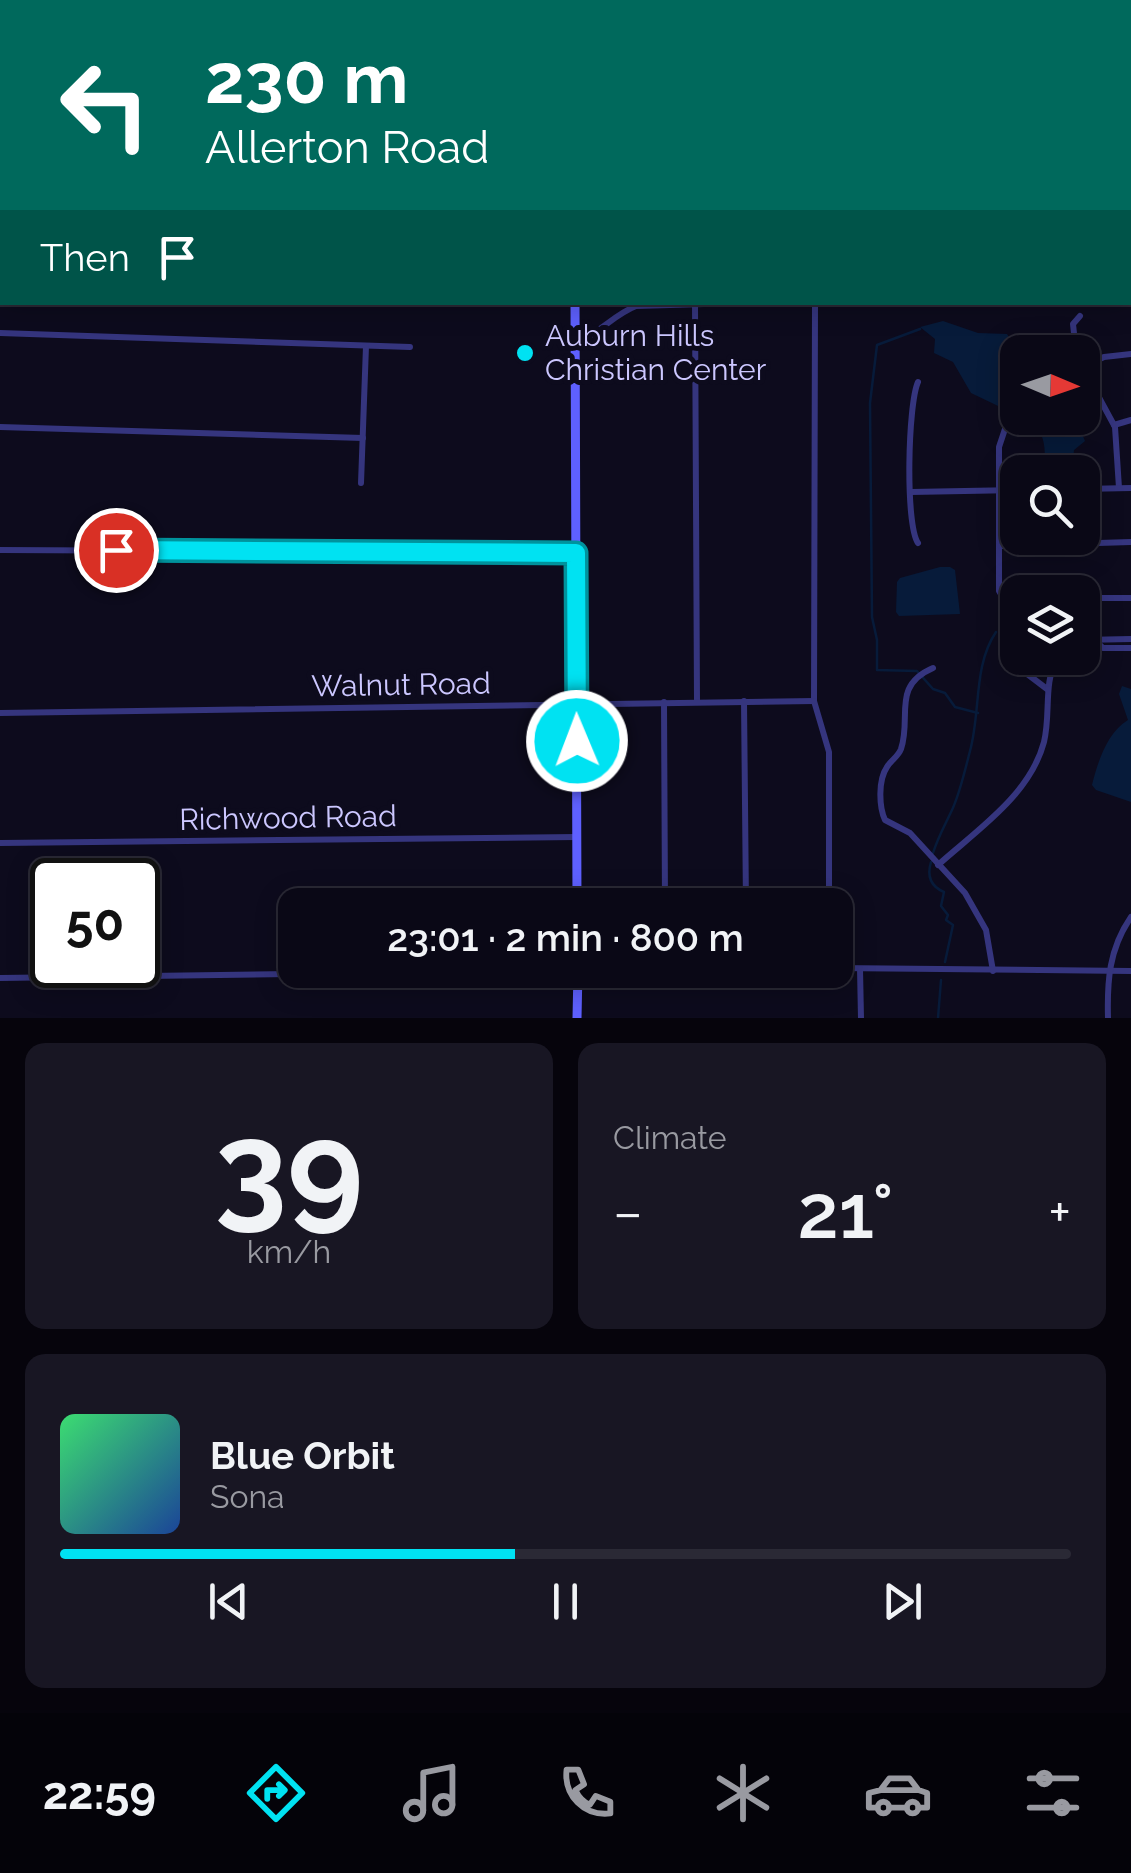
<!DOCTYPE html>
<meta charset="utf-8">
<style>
:root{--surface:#0a0816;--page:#181623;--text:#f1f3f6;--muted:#999aa1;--line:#2a2935;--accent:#00e2f2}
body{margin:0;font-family:Raleway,sans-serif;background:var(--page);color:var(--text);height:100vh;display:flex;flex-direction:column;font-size:38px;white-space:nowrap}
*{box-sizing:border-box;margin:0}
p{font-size:32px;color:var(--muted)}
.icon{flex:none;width:55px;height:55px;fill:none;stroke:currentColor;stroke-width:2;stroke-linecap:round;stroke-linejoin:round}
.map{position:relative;height:1018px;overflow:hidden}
.drawer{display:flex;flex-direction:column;gap:25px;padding:25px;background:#06040c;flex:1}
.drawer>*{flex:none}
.top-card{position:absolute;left:0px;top:0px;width:1132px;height:305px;box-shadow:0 5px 25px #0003,0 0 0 2px var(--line);background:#00695c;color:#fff;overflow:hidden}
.needle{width:65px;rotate:92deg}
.buttons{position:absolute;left:1000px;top:335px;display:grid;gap:20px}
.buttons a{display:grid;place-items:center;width:100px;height:100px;border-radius:20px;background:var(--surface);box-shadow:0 5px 25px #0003,0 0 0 2px var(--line);font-size:50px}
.speed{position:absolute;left:30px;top:858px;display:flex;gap:20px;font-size:50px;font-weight:700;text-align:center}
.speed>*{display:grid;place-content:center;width:130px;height:130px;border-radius:50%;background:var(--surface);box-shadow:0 5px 25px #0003,0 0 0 2px var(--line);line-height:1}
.speed .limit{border:5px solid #111;border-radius:15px;background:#fff;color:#111}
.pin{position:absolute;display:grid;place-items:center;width:85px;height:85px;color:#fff;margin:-42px;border:5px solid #fff;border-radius:50%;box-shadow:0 2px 10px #0007}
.me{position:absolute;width:110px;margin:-55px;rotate:359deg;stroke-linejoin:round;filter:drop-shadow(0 0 8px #0008)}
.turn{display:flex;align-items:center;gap:35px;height:210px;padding:0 40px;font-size:45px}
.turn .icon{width:130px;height:130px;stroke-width:2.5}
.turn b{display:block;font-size:70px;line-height:85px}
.then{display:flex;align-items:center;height:95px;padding:0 40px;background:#0003;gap:20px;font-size:38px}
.big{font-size:75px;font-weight:600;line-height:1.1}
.drawer .card{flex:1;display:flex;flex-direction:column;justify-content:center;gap:15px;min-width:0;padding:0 35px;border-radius:20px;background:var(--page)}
.drawer .dial{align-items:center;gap:0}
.dial b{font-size:130px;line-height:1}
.song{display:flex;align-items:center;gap:30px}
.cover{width:120px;height:120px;border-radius:15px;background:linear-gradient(135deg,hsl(140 70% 55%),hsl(220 70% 35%))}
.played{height:10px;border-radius:5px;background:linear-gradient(90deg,var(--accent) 45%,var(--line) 45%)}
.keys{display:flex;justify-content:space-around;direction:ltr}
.heat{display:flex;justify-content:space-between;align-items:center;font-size:55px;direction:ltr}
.drawer .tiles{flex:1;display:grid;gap:25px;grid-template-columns:1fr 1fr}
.card:last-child{grid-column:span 2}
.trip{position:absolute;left:278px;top:888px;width:575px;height:100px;border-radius:20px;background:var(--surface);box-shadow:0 5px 25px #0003,0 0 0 2px var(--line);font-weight:600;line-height:100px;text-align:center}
.dock{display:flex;height:160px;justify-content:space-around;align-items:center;background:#040309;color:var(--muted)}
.dock .icon{width:70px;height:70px}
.dock .selected{color:var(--accent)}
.dock b{font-size:45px;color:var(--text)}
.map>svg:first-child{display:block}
.water{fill:#071b3a}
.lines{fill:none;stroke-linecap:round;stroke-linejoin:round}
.stream{stroke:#071b3a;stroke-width:2.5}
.minor{stroke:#35357e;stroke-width:6}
.secondary{stroke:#5e60ff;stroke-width:9}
.primary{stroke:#b74eff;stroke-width:10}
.motorway{stroke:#ff42a3;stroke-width:12}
.route-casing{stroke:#00939d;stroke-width:25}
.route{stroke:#00e2f2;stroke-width:18}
.poi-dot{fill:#00e2f2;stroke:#0d0b1d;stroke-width:4}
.labels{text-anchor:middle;stroke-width:10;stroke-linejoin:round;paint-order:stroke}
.poi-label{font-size:30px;fill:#ccc7ff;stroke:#0d0b1d;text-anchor:start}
.street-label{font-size:30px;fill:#ccc7ff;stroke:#0d0b1d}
</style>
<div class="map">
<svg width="1131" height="1018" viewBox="0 0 1131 1018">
<rect width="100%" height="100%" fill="#0d0b1d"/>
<g class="water">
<path d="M943 321 978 333 1007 334 1012 342 1027 347 1028 352H1018L1017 415 971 393 953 362 934 353 935 339 920 327Z"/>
<path d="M1024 418H1075L1085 441 1074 450 1073 459 1045 457C1045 440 1041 425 1024 418Z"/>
<path d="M940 567H950L955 570 960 614 899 616 896 612 897 582 900 578Z"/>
<path d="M1122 686 1131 689V802L1096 790 1092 785C1098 761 1107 733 1128 720L1119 694Z"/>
</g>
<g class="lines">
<g class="stream">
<path d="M920 329 877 345 870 403 872 617 877 640V670L917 671 933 689 945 693 955 707 978 713"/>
<path d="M933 853C938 837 945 825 952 810 960 793 965 770 970 751 981 711 973 666 996 632"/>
<path d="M931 862C927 875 930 886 944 892L941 906 948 915 946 920 953 925 945 962"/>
<path d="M938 1018 941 980"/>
</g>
<g class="minor">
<path d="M308 2V0"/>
<path d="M1130 18 1131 17"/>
<path d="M1130 290H1131"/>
<path d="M815 303 814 701 829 752V905"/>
<path d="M695 304 697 701"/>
<path d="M0 333 410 347"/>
<path d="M575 343C599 334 613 315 636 306L771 302"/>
<path d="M1076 352 1073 324 1080 316"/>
<path d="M1082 366 1115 427 1119 488"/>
<path d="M1083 367 1104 357 1131 354"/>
<path d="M918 382C908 404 905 524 918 543"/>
<path d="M1114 425 1131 420"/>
<path d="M1006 426 999 447V591L1005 601H1018"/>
<path d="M0 427 363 438"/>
<path d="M361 483 366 346"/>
<path d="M1082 489 1131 488"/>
<path d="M911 492 1018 490"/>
<path d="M999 546 1131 542"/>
<path d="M0 550 576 553"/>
<path d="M1082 598H1131"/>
<path d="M1094 639 1103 648H1131"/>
<path d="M1082 640 1131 639"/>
<path d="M1015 653 1018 667 1047 689"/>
<path d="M933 668C891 686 912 717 901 749 898 757 891 760 887 767 878 780 879 807 885 820L910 833 965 893 986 930 993 971"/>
<path d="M744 701 746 905"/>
<path d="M664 702 665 905"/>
<path d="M0 713 814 701"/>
<path d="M0 843 577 837"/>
<path d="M938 865C977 830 1030 795 1044 742 1051 713 1043 684 1057 658"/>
<path d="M835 968 1131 971"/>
<path d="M860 969 861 1018"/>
<path d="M0 978 578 970"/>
<path d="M1108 1018C1107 981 1109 949 1131 917"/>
</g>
<g class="secondary">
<path d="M863 0 867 2"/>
<path d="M908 0 911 2"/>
<path d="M574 2 575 0"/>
<path d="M575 302 577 905"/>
<path d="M577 1018 578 970"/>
</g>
<g class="primary">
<path d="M879 0 880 2"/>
<path d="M916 0 919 2"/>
<path d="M1130 210 1131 211"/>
<path d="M1130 230 1131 231"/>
</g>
<g class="motorway">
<path d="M1130 65 1131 64"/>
<path d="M1130 86H1131"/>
<path d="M0 244H2"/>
<path d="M0 259H2"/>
</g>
</g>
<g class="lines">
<defs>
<path id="route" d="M116 550 576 553 577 741"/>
</defs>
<use href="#route" class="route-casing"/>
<use href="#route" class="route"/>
</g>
<circle class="poi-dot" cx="525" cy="353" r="10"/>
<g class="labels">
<g class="poi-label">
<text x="545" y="346">Auburn Hills<tspan x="545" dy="34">Christian Center</tspan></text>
</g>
<g class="street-label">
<text transform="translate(401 685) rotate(-1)" y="10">Walnut Road</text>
<text transform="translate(288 818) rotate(-1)" y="10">Richwood Road</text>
</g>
</g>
</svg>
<div class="buttons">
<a><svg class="needle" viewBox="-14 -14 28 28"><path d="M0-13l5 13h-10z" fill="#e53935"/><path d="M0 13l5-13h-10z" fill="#999aa1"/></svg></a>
<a><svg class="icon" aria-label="search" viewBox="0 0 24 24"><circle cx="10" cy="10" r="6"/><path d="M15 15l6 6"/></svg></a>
<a><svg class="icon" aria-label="layers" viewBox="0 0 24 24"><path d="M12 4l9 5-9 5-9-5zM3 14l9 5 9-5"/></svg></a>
</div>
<div class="speed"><div class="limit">50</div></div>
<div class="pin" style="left:116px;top:550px;background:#d93025"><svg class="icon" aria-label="arrive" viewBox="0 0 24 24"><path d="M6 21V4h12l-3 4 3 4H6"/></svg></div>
<svg class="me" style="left:577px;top:741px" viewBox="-20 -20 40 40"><circle r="17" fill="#00e2f2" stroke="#fff" stroke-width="3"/><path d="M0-11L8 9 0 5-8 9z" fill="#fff"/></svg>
<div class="trip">23:01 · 2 min · 800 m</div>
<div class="top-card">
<div class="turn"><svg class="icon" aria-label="left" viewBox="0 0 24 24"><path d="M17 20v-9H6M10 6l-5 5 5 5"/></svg><div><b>230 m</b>Allerton Road</div></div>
<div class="then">Then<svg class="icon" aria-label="arrive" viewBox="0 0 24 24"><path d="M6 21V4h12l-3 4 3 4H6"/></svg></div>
</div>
</div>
<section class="drawer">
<div class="tiles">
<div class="card dial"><b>39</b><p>km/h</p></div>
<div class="card"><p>Climate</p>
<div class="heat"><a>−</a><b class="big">21°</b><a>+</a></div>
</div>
<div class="card">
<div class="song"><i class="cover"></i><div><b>Blue Orbit</b><p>Sona</p></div></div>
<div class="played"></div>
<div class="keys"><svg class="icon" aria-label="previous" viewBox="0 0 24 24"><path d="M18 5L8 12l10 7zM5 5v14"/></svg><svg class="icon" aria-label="pause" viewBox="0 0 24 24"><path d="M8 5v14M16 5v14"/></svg><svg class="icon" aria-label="next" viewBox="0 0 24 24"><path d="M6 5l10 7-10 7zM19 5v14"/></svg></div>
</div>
</div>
</section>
<nav class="dock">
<b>22:59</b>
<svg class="icon selected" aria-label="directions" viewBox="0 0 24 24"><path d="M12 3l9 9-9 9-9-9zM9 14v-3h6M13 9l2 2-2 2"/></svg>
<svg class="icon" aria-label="music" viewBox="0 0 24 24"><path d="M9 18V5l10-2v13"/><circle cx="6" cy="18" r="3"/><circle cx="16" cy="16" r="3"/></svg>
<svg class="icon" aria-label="phone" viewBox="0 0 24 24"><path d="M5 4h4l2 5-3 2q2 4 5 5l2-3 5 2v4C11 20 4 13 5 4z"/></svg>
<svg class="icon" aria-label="climate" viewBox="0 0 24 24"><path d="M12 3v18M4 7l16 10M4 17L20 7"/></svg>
<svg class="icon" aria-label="car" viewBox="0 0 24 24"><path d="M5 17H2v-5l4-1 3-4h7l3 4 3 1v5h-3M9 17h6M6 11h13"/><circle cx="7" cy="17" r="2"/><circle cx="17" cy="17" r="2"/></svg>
<svg class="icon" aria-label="filters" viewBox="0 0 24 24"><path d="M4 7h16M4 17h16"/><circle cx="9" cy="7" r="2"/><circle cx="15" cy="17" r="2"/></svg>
</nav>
